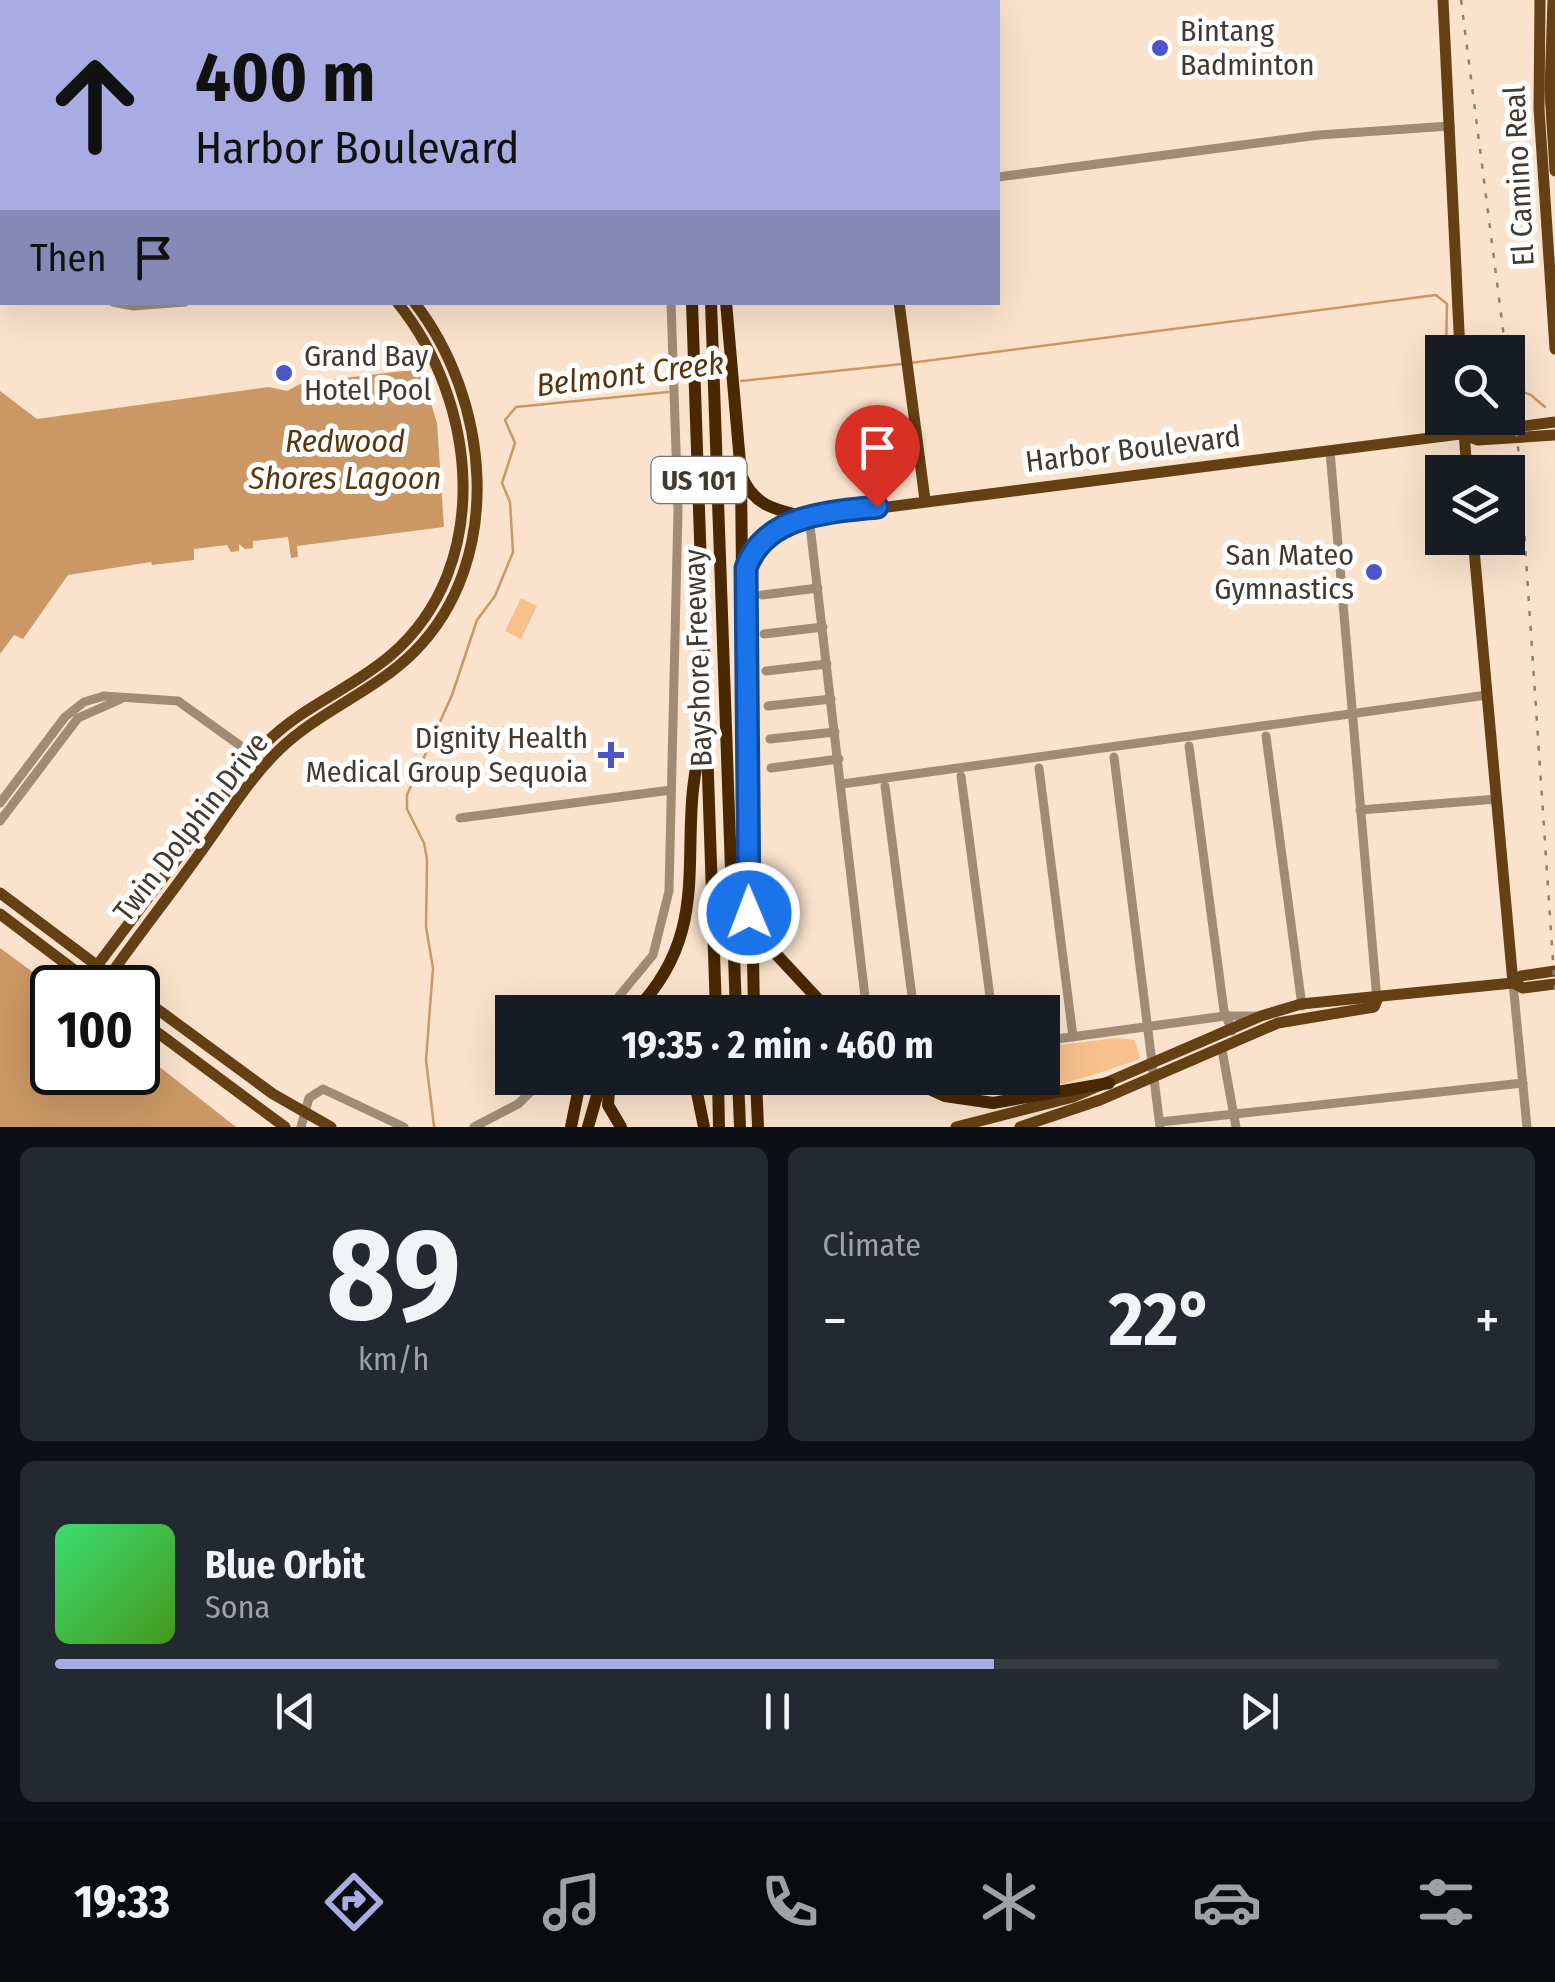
<!DOCTYPE html>
<meta charset="utf-8">
<style>
:root{--surface:#171b24;--page:#242831;--text:#f1f3f6;--muted:#9ea1a6;--line:#363941;--accent:#a8ace3}
body{margin:0;font-family:"Fira Sans Condensed",sans-serif;background:var(--page);color:var(--text);height:100vh;display:flex;flex-direction:column;font-size:38px;white-space:nowrap}
*{box-sizing:border-box;margin:0}
p{font-size:32px;color:var(--muted)}
.icon{flex:none;width:55px;height:55px;fill:none;stroke:currentColor;stroke-width:2;stroke-linecap:round;stroke-linejoin:round}
.map{position:relative;height:1127px;overflow:hidden}
.drawer{display:flex;flex-direction:column;gap:20px;padding:20px;background:#0d0f14;flex:1}
.drawer>*{flex:none}
.hud{position:absolute;left:0px;top:0px;width:1000px;height:305px;box-shadow:0 10px 40px #0002;background:#a8ace3;color:#111;overflow:hidden}
.fabs{position:absolute;left:1425px;top:335px;display:grid;gap:20px}
.fabs a{display:grid;place-items:center;width:100px;height:100px;border-radius:0px;background:var(--surface);box-shadow:0 10px 40px #0002;font-size:50px}
.speed{position:absolute;left:30px;top:965px;display:flex;gap:20px;font-size:50px;font-weight:700;text-align:center}
.speed>*{display:grid;place-content:center;width:130px;height:130px;border-radius:50%;background:var(--surface);box-shadow:0 10px 40px #0002;line-height:1}
.speed .limit{border:5px solid #111;border-radius:15px;background:#fff;color:#111}
.pin{position:absolute;display:grid;place-items:center;width:85px;height:85px;color:#fff;margin:-102px -42px;border-radius:50% 50% 50% 0;rotate:-45deg;box-shadow:0 0 10px #0007}
.pin .icon{rotate:45deg}
.me{position:absolute;width:110px;margin:-55px;rotate:359deg;stroke-linejoin:round;filter:drop-shadow(0 0 8px #0008)}
.turn{display:flex;align-items:center;gap:35px;height:210px;padding:0 30px;font-size:45px}
.turn .icon{width:130px;height:130px;stroke-width:2.5}
.turn b{display:block;font-size:70px;line-height:85px}
.then{display:flex;align-items:center;height:95px;padding:0 30px;background:#0003;gap:20px;font-size:38px}
.big{font-size:75px;font-weight:700;line-height:1.1}
.drawer .card{flex:1;display:flex;flex-direction:column;justify-content:center;gap:15px;min-width:0;padding:0 35px;border-radius:15px;background:var(--page)}
.drawer .dial{align-items:center;gap:0}
.dial b{font-size:130px;line-height:1}
.song{display:flex;align-items:center;gap:30px}
.cover{width:120px;height:120px;border-radius:15px;background:linear-gradient(135deg,hsl(140 70% 55%),hsl(100 70% 35%))}
.played{height:10px;border-radius:5px;background:linear-gradient(90deg,var(--accent) 65%,var(--line) 65%)}
.keys{display:flex;justify-content:space-around;direction:ltr}
.heat{display:flex;justify-content:space-between;align-items:center;font-size:55px;direction:ltr}
.drawer .tiles{flex:1;display:grid;gap:20px;grid-template-columns:1fr 1fr}
.card:last-child{grid-column:span 2}
.trip{position:absolute;left:495px;top:995px;width:565px;height:100px;border-radius:0px;background:var(--surface);box-shadow:0 10px 40px #0002;font-weight:700;line-height:100px;text-align:center}
.tab-bar{display:flex;height:160px;justify-content:space-around;align-items:center;background:#090b0e;color:var(--muted)}
.tab-bar .icon{width:70px;height:70px}
.tab-bar .selected{color:var(--accent)}
.tab-bar b{font-size:45px;color:var(--text)}
.map>svg:first-child{display:block}
.green{fill:#f6c18d}
.water{fill:#cb9865}
.lines{fill:none;stroke-linecap:round;stroke-linejoin:round}
.stream{stroke:#cb9865;stroke-width:2.5}
.minor{stroke:#a18b75;stroke-width:9}
.major{stroke:#654014;stroke-width:11}
.highway{stroke:#4a2800;stroke-width:12}
.rail{stroke:#908072;stroke-width:2.5;stroke-dasharray:5 10;stroke-linecap:butt}
.route-casing{stroke:#114b97;stroke-width:25}
.route{stroke:#1a73e8;stroke-width:18}
.poi-dot{fill:#4e55cb;stroke:#fff;stroke-width:4}
.labels{text-anchor:middle;stroke-width:10;stroke-linejoin:round;paint-order:stroke}
.shield{fill:#fff;stroke:#7b746e;stroke-width:2.5}
.shield-label{font-size:28px;font-weight:bold;fill:#423930}
.poi-label{font-size:30px;fill:#423930;stroke:#fff;text-anchor:start}
.street-label{font-size:30px;fill:#423930;stroke:#fff}
.water-label{font-size:32px;font-style:italic;fill:#58350c;stroke:#fff}
</style>
<div class="map">
<svg width="1555" height="1127" viewBox="0 0 1555 1127">
<rect width="100%" height="100%" fill="#fae2cc"/>
<g class="green">
<path d="M521 598 537 606 521 639 505 631Z"/>
<path d="M1117 1038 1135 1040 1140 1059C1072 1082 1011 1107 942 1078H1042L1043 1047Z"/>
</g>
<g class="water">
<path d="M420 369 437 423 444 527 297 546 298 557 291 558 288 537 253 541V548L245 549 239 544V551L231 552 227 545 194 549V560L152 565 151 562 68 575 23 639 14 635 0 654V391L37 419 269 387 287 391 302 383Z"/>
<path d="M0 948 53 987 52 1072H138V1050L236 1127H0Z"/>
</g>
<g class="lines">
<g class="stream">
<path d="M910 363 1436 295 1447 304 1446 352"/>
<path d="M741 381 902 364"/>
<path d="M1508 386 1531 395 1545 407"/>
<path d="M434 1126 426 1060 433 968 426 927 427 859 424 843 407 809V795L452 695 477 620 495 596 513 552 510 502 502 483 515 443 505 420 516 407 668 392"/>
</g>
<g class="minor">
<path d="M651 0 652 2"/>
<path d="M998 177 1319 135 1450 126"/>
<path d="M0 213 2 215"/>
<path d="M0 225 2 228"/>
<path d="M113 302 133 306 185 302"/>
<path d="M1330 451 1377 1000"/>
<path d="M809 517 865 997"/>
<path d="M762 595 818 588"/>
<path d="M764 634 823 627"/>
<path d="M766 671 827 664"/>
<path d="M768 706 831 699"/>
<path d="M1266 736 1302 1006"/>
<path d="M770 739 835 732"/>
<path d="M1189 746 1224 1011 1232 1031"/>
<path d="M1114 757 1160 1127"/>
<path d="M771 768 839 759"/>
<path d="M1039 768 1073 1037"/>
<path d="M961 776 992 1012"/>
<path d="M842 784 1487 695"/>
<path d="M885 786 914 1012"/>
<path d="M0 803 65 717 84 702 104 696 178 701 259 759"/>
<path d="M1360 810 1497 799"/>
<path d="M460 818 671 790"/>
<path d="M0 821 78 718 121 699"/>
<path d="M1513 983 1527 1127"/>
<path d="M606 1012 653 955 669 891 678 510 671 302"/>
<path d="M1042 1041 1225 1016H1259"/>
<path d="M1222 1050 1236 1127"/>
<path d="M1160 1122 1523 1083"/>
<path d="M301 1127 309 1098 323 1089 404 1127"/>
<path d="M474 1127 518 1104 545 1078"/>
</g>
<g class="major">
<path d="M244 0V2"/>
<path d="M258 0V2"/>
<path d="M1443 0 1460 352"/>
<path d="M1540 0 1539 109 1555 349"/>
<path d="M1553 0 1550 91 1555 171"/>
<path d="M907 2 909 0"/>
<path d="M899 302 925 500"/>
<path d="M1463 418 1467 472"/>
<path d="M1464 435 1478 440 1555 435"/>
<path d="M809 517 1555 422"/>
<path d="M1473 538 1513 983"/>
<path d="M0 893 127 988"/>
<path d="M0 914 90 982"/>
<path d="M87 979C127 926 167 873 206 820 226 794 244 765 267 742 303 706 353 688 391 655 495 565 477 400 397 302"/>
<path d="M1513 983 1523 988 1555 984"/>
<path d="M101 988C133 942 168 898 200 853 225 819 248 780 279 750 319 711 374 692 414 652 506 560 490 399 414 302"/>
<path d="M138 995 273 1094 331 1127"/>
<path d="M138 1018 285 1127"/>
<path d="M956 1127 1073 1097 1261 1016 1301 1004 1513 983 1521 976 1555 971"/>
<path d="M1020 1127 1100 1100 1278 1023 1374 1007 1377 1000"/>
</g>
<g class="highway">
<path d="M682 0V2"/>
<path d="M700 0V2"/>
<path d="M692 302 716 1012"/>
<path d="M711 302 736 1012"/>
<path d="M726 302 741 474 742 573"/>
<path d="M742 477C755 507 777 510 806 517"/>
<path d="M755 890 776 954 830 1012"/>
<path d="M634 1012C724 921 668 832 707 728"/>
<path d="M754 1012 746 567 767 536 809 517"/>
<path d="M610 1078 608 1105 621 1127"/>
<path d="M694 1078 704 1127"/>
<path d="M718 1078 719 1127"/>
<path d="M738 1078 740 1127"/>
<path d="M756 1078 758 1127"/>
<path d="M905 1078 945 1096 993 1103 1109 1083"/>
<path d="M571 1127 581 1078"/>
<path d="M588 1127 602 1078"/>
</g>
<path class="rail" d="M1461 0 1519 455 1555 991"/>
</g>
<g class="lines">
<defs>
<path id="route" d="M749 913 746 568C765 515 829 512 877 507"/>
</defs>
<use href="#route" class="route-casing"/>
<use href="#route" class="route"/>
</g>
<g class="poi-dot">
<circle cx="1160" cy="48" r="10"/>
<circle cx="284" cy="373" r="10"/>
<circle cx="1374" cy="572" r="10"/>
<path d="M606 740h10v10h10v10h-10v10h-10v-10h-10v-10h10z"/>
</g>
<g class="labels">
<rect class="shield" x="651.5" y="457" width="95" height="46" rx="8"/>
<g class="shield-label">
<text x="699" y="490">US 101</text>
</g>
<g class="poi-label">
<text x="1180" y="41">Bintang<tspan x="1180" dy="34">Badminton</tspan></text>
<text x="304" y="366">Grand Bay<tspan x="304" dy="34">Hotel Pool</tspan></text>
<text x="1354" y="565" text-anchor="end">San Mateo<tspan x="1354" dy="34">Gymnastics</tspan></text>
<text x="588" y="748" text-anchor="end">Dignity Health<tspan x="588" dy="34">Medical Group Sequoia</tspan></text>
</g>
<g class="street-label">
<text transform="translate(1519 176) rotate(-93)" y="10">El Camino Real</text>
<text transform="translate(1133 449) rotate(-7)" y="10">Harbor Boulevard</text>
<text transform="translate(698 658) rotate(-92)" y="10">Bayshore Freeway</text>
<text transform="translate(191 827) rotate(-52)" y="10">Twin Dolphin Drive</text>
</g>
<g class="water-label">
<text transform="translate(630 374) rotate(-7)" y="11">Belmont Creek</text>
<text x="345" y="452">Redwood<tspan x="345" dy="37">Shores Lagoon</tspan></text>
</g>
</g>
</svg>
<div class="fabs">
<a><svg class="icon" aria-label="search" viewBox="0 0 24 24"><circle cx="10" cy="10" r="6"/><path d="M15 15l6 6"/></svg></a>
<a><svg class="icon" aria-label="layers" viewBox="0 0 24 24"><path d="M12 4l9 5-9 5-9-5zM3 14l9 5 9-5"/></svg></a>
</div>
<div class="speed"><div class="limit">100</div></div>
<div class="pin" style="left:877px;top:507px;background:#d93025"><svg class="icon" aria-label="arrive" viewBox="0 0 24 24"><path d="M6 21V4h12l-3 4 3 4H6"/></svg></div>
<svg class="me" style="left:749px;top:913px" viewBox="-20 -20 40 40"><circle r="17" fill="#1a73e8" stroke="#fff" stroke-width="3"/><path d="M0-11L8 9 0 5-8 9z" fill="#fff"/></svg>
<div class="trip">19:35 · 2 min · 460 m</div>
<div class="hud">
<div class="turn"><svg class="icon" aria-label="ahead" viewBox="0 0 24 24"><path d="M12 20V5M6 11l6-6 6 6"/></svg><div><b>400 m</b>Harbor Boulevard</div></div>
<div class="then">Then<svg class="icon" aria-label="arrive" viewBox="0 0 24 24"><path d="M6 21V4h12l-3 4 3 4H6"/></svg></div>
</div>
</div>
<section class="drawer">
<div class="tiles">
<div class="card dial"><b>89</b><p>km/h</p></div>
<div class="card"><p>Climate</p>
<div class="heat"><a>−</a><b class="big">22°</b><a>+</a></div>
</div>
<div class="card">
<div class="song"><i class="cover"></i><div><b>Blue Orbit</b><p>Sona</p></div></div>
<div class="played"></div>
<div class="keys"><svg class="icon" aria-label="previous" viewBox="0 0 24 24"><path d="M18 5L8 12l10 7zM5 5v14"/></svg><svg class="icon" aria-label="pause" viewBox="0 0 24 24"><path d="M8 5v14M16 5v14"/></svg><svg class="icon" aria-label="next" viewBox="0 0 24 24"><path d="M6 5l10 7-10 7zM19 5v14"/></svg></div>
</div>
</div>
</section>
<nav class="tab-bar">
<b>19:33</b>
<svg class="icon selected" aria-label="directions" viewBox="0 0 24 24"><path d="M12 3l9 9-9 9-9-9zM9 14v-3h6M13 9l2 2-2 2"/></svg>
<svg class="icon" aria-label="music" viewBox="0 0 24 24"><path d="M9 18V5l10-2v13"/><circle cx="6" cy="18" r="3"/><circle cx="16" cy="16" r="3"/></svg>
<svg class="icon" aria-label="phone" viewBox="0 0 24 24"><path d="M5 4h4l2 5-3 2q2 4 5 5l2-3 5 2v4C11 20 4 13 5 4z"/></svg>
<svg class="icon" aria-label="climate" viewBox="0 0 24 24"><path d="M12 3v18M4 7l16 10M4 17L20 7"/></svg>
<svg class="icon" aria-label="car" viewBox="0 0 24 24"><path d="M5 17H2v-5l4-1 3-4h7l3 4 3 1v5h-3M9 17h6M6 11h13"/><circle cx="7" cy="17" r="2"/><circle cx="17" cy="17" r="2"/></svg>
<svg class="icon" aria-label="filters" viewBox="0 0 24 24"><path d="M4 7h16M4 17h16"/><circle cx="9" cy="7" r="2"/><circle cx="15" cy="17" r="2"/></svg>
</nav>
